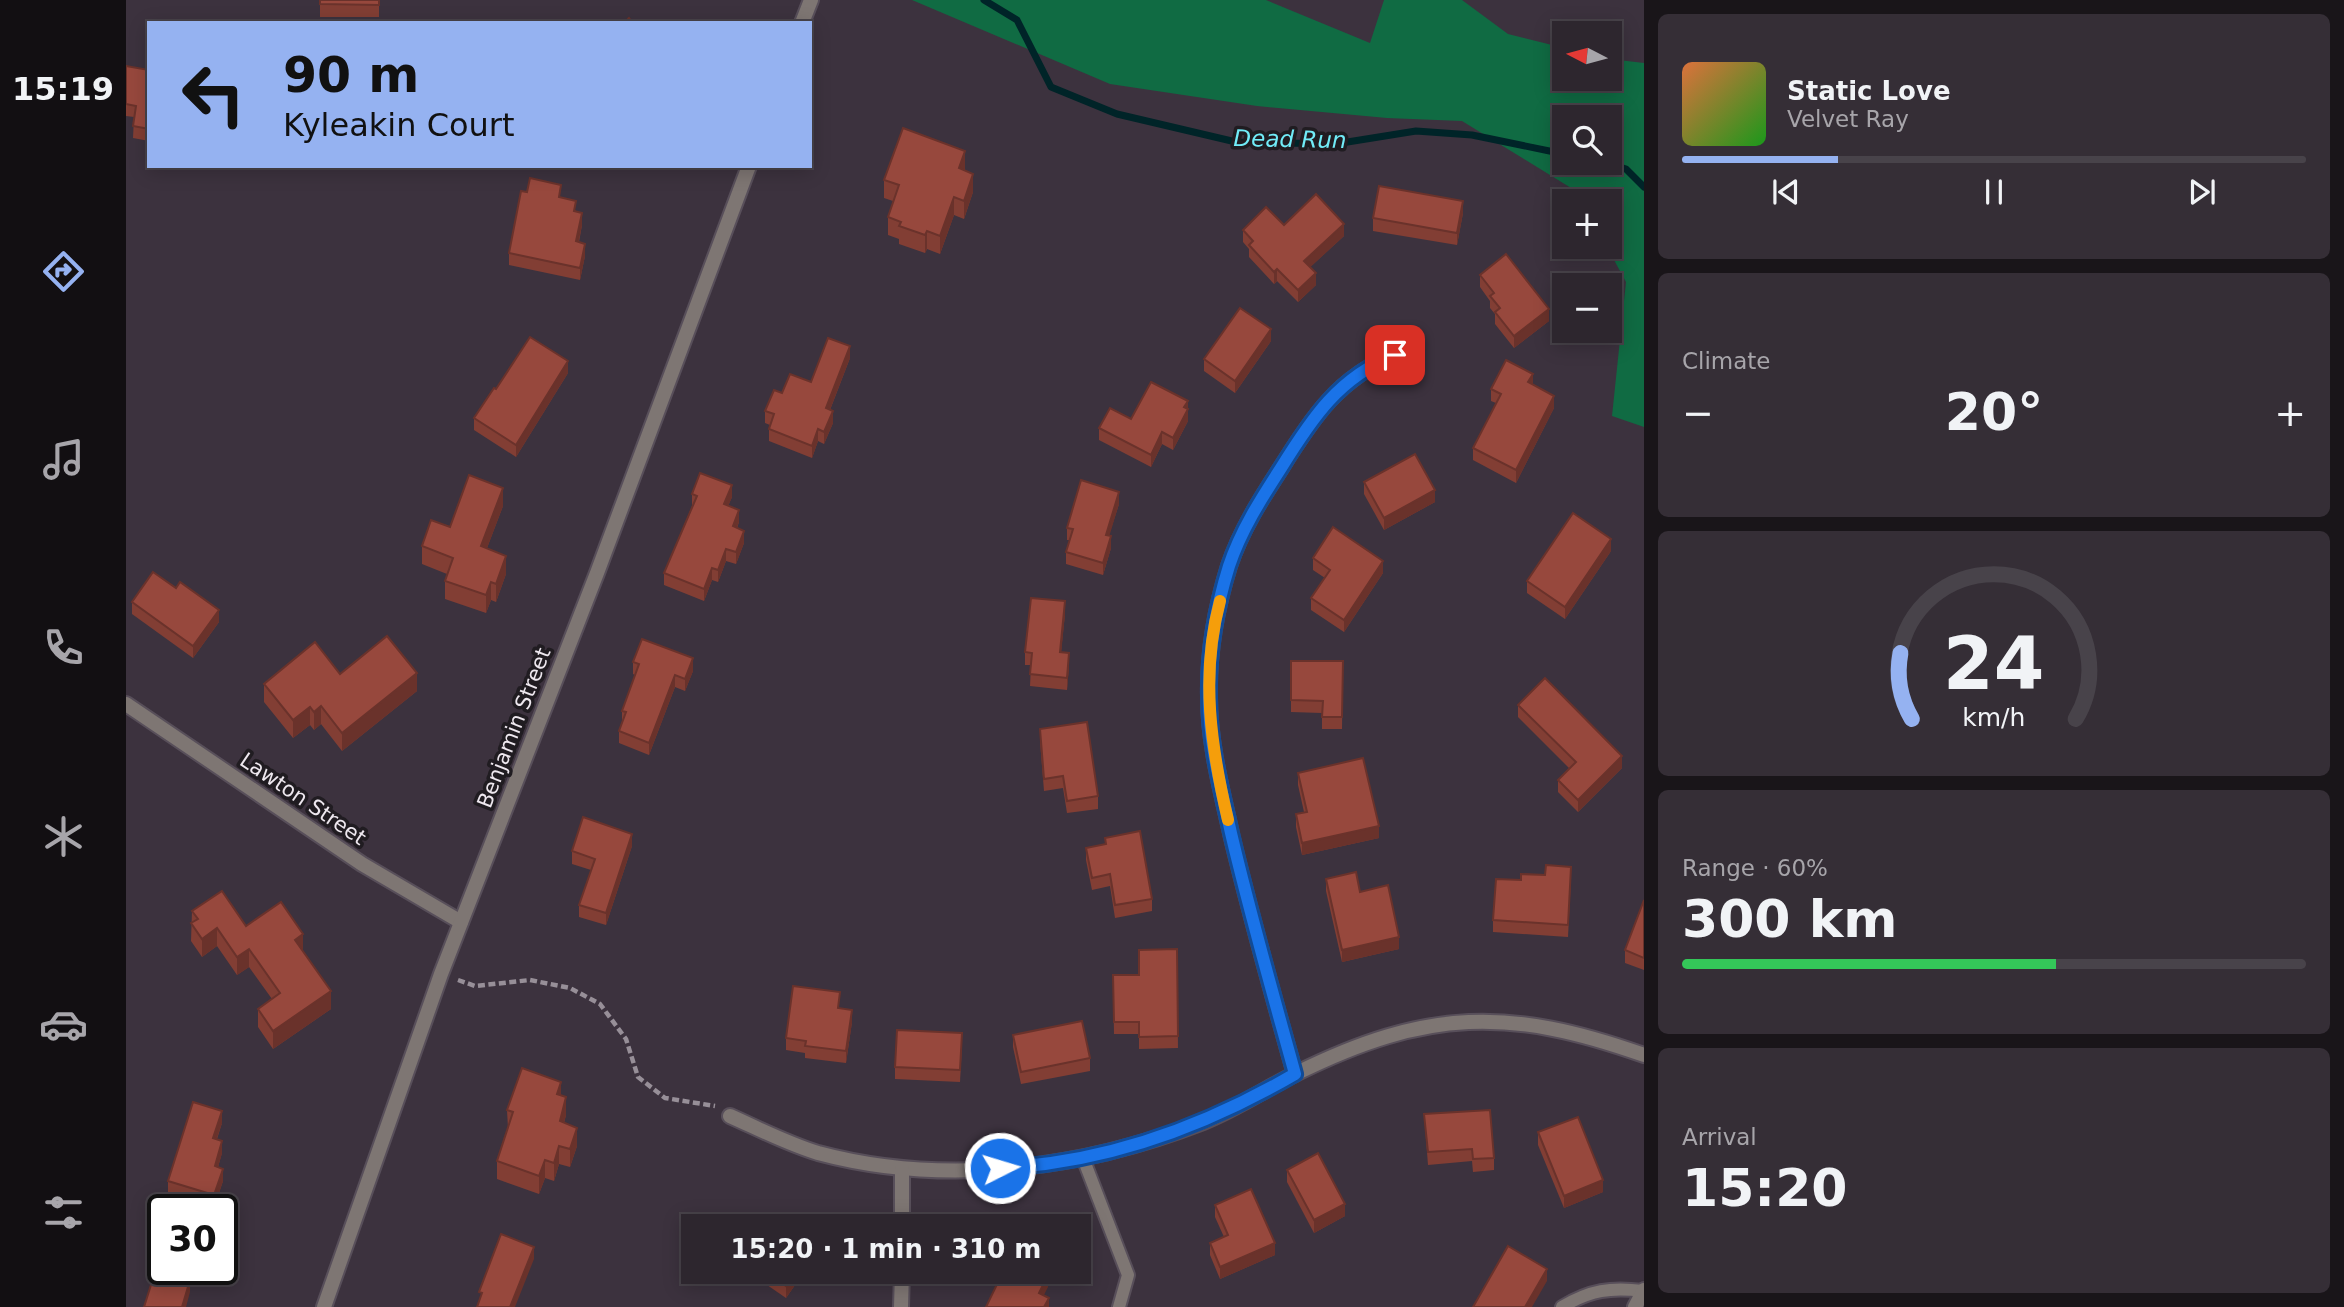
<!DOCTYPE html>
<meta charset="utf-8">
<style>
:root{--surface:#2d262e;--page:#352e36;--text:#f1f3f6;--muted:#a7a5aa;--line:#48434a;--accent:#95b2f1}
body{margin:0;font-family:"DejaVu Sans",sans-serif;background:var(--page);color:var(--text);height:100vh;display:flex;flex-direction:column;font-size:26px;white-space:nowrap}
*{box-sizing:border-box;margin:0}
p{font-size:23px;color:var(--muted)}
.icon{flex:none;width:38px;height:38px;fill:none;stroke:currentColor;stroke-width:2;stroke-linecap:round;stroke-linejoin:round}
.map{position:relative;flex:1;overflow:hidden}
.side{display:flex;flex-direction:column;gap:14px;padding:14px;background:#191519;width:700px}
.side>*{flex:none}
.guide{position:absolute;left:21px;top:21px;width:665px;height:147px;border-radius:0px;box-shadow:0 4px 18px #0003,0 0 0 2px var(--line);background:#95b2f1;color:#111;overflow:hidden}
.needle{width:46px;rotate:276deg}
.tools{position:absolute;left:1426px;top:21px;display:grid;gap:14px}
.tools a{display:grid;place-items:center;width:70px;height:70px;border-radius:0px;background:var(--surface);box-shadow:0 4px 18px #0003,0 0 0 2px var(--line);font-size:35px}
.speed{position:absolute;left:21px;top:1194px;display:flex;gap:14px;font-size:35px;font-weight:700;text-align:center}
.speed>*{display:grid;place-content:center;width:91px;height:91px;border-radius:50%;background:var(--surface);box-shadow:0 4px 18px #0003,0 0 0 2px var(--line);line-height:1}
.speed .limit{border:4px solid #111;border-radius:10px;background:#fff;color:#111}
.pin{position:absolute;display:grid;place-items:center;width:60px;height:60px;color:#fff;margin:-30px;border-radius:14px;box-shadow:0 4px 10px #0006}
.me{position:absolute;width:77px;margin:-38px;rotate:85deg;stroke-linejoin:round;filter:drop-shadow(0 0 5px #0008)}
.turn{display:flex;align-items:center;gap:24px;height:147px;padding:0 21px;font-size:32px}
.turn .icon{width:91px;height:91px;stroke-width:2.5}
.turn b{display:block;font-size:49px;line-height:60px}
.big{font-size:52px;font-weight:700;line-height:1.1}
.side .card{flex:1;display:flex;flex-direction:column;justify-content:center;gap:10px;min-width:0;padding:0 24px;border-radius:10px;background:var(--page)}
.side .dial{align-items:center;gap:0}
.dial svg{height:182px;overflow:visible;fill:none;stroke:var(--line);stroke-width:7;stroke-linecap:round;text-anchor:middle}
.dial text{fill:var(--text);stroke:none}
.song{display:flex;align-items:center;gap:21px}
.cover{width:84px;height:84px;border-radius:10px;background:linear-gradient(135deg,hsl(20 70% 55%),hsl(120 70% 35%))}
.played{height:7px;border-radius:4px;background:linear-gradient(90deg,var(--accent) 25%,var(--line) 25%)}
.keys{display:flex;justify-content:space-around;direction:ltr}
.heat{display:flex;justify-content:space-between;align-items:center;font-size:38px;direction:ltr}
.charge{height:10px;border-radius:5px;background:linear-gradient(90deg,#34c759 60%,var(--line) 0)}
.trip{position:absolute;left:555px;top:1214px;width:410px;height:70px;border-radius:0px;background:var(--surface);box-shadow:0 4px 18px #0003,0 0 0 2px var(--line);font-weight:700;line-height:70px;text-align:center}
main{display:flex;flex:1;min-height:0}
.dock{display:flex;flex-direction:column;width:126px;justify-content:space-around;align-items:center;background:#120f12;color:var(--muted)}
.dock .icon{width:49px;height:49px}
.dock .selected{color:var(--accent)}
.dock b{font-size:32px;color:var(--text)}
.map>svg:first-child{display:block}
.green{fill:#106b43;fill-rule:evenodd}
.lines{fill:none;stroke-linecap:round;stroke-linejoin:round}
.stream{stroke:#002428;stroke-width:7}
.lane-casing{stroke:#584f5a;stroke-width:16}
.street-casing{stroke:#584f5a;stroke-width:18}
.path{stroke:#978f98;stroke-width:4.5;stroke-dasharray:7 3.5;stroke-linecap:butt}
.lane{stroke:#7e7673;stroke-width:12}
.street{stroke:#7e7673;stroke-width:14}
.wall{fill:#823e34}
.shaded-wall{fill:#6a322b}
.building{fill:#97483d;stroke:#6a322b;stroke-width:2}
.route-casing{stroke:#114b97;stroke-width:18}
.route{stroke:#1a73e8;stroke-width:12}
.slow{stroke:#f59e0b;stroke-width:12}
.labels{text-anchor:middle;stroke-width:7;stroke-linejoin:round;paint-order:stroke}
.street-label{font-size:21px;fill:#eee8ef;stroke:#201c21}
.water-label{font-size:23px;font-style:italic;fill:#71ecf8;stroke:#201c21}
</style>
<main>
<nav class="dock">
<b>15:19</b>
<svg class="icon selected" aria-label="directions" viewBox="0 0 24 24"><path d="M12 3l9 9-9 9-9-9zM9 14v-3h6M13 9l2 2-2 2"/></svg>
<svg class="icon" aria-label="music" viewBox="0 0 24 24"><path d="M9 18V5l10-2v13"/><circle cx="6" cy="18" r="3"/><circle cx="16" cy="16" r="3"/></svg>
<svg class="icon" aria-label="phone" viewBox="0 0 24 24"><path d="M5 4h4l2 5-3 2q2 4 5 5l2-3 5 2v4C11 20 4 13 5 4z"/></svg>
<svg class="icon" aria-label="climate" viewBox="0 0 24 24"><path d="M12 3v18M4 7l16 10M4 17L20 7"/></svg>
<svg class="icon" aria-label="car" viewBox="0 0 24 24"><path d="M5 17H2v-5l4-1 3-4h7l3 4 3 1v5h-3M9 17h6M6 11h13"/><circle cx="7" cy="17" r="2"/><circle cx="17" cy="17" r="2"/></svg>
<svg class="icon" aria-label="filters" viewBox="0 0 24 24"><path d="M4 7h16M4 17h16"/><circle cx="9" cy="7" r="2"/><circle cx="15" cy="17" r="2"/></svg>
</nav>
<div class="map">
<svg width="1518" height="1307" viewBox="0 0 1518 1307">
<rect width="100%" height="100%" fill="#3c323e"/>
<path class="green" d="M786 0H1140L1244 43 1258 0H1336L1382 34 1438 48V79H1484V59L1518 63V427L1486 416 1500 282 1481 247H1484V201H1456L1450 191 1336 121 1261 118 1131 106 984 84ZM1438 117H1484V163H1438Z"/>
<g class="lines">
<g class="stream">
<path d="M858 0 891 20 925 87 991 114 1110 142 1209 144 1290 131 1346 135 1438 154"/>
<path d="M1482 163 1500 169 1518 187"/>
</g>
<defs>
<g id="lane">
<path d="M957 1158 1002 1275 993 1307"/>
<path d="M1436 1307C1464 1290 1485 1287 1517 1291"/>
</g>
<g id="street">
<path d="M676 23 685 0"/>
<path d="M0 704 236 864 335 922"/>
<path d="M1169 1074C1147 996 1125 917 1106 838 1096 792 1083 745 1083 697 1082 653 1090 608 1103 566 1115 530 1135 499 1155 468 1186 418 1213 377 1269 355"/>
<path d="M604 1116C633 1129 662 1144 692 1153 819 1187 956 1169 1077 1122 1110 1109 1139 1089 1171 1073 1301 1009 1383 1007 1518 1055"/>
<path d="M776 1169V1227"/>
<path d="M198 1307 315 974 471 573 623 166"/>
<path d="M775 1307 776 1272"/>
<path d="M1509 1307 1518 1290"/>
</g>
</defs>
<use href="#lane" class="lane-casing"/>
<use href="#street" class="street-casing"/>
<path class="path" d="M332 980 349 986 404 980 444 988 474 1004 500 1039 512 1077 539 1098 589 1106"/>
<use href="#lane" class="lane"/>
<use href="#street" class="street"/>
</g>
<g class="wall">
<rect x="194" y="0" width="59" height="17"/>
<path d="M0 66 23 70V141L7 138 8 117 0 116Z"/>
<path d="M839 169V170L847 192 838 219 828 215 814 254 801 249 799 253 773 244V239L762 235V217L767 201 758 198V180Z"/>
<path d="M435 198 450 211 456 225 453 242 459 256 454 280 383 265V253Z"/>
<path d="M1337 213 1331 245 1247 231V218Z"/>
<path d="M1158 225 1218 236 1184 267 1190 285 1172 302 1151 281 1148 284 1123 257V249L1117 242V230Z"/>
<path d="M1354 275 1423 321 1388 348 1369 324V314L1364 308V301L1354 287Z"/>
<path d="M1145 341 1109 393 1078 371V359Z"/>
<path d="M724 358 704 410 707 423 698 444 692 441 686 458 643 441V429L644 425 639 423V411L656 393 685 382Z"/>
<path d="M442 373 390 457 348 430V418L370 389Z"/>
<path d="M1407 385 1428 408 1390 483 1347 460V448L1370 403 1365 401V389Z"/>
<path d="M1062 409V421L1047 450 1036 444 1025 467 973 440V428L1005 419Z"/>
<path d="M1238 482 1309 502 1258 530 1238 494Z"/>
<path d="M566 494 606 497 602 506 613 522 611 528 618 543 610 564 600 561 592 582 586 580 578 601 538 585V573L566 506Z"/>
<path d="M993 504 983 535 985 548 977 575 940 564V552L944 540H941V528Z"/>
<path d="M377 506 361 548 380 574 370 602 365 600 360 613 319 599V581L321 574 296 564V546L324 527Z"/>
<path d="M1485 551 1439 619 1401 593V581Z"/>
<path d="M1187 558 1257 573 1218 632 1185 610V598L1199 578 1187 570Z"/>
<path d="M6 602 93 622 67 658 6 614Z"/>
<path d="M939 614 935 652 943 666 941 690 904 686 905 665H899V652Z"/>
<path d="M1165 661H1217L1216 729H1196V713L1165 712Z"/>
<path d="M507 662 567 671 559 691 549 687 523 755 493 743V731L496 723V711L509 675 507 674Z"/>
<path d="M214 674 291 691 216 751 195 724 188 730 184 725 167 738 138 702V684Z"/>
<path d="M1392 705 1496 768 1452 812 1432 792V780L1443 768 1392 717Z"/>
<path d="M914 729 972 796V809L941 813 937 788 918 791 914 741Z"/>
<path d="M1172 773 1253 838 1176 855 1170 827V814L1178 812 1172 785Z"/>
<path d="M979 838 1026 899V911L989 918 984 886 966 890 960 860V848L979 845Z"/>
<path d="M506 846 480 925 453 917V905L465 870 446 864V851Z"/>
<path d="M1200 879 1234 892 1273 949 1216 962 1200 891Z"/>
<path d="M1445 879 1442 937 1367 932V920L1395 880Z"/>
<path d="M1518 900V970L1499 963V950Z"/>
<path d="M66 911 120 926 177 951 205 1009 147 1049 132 1027V1009L146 999 123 967 111 975 91 946 76 957 65 941Z"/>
<path d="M1051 949 1052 1048 1013 1049V1034H988L987 975H1013Z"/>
<path d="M713 1008 726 1022 720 1063 679 1058V1053L660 1050V1038Z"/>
<path d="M887 1035 964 1058V1071L895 1084 887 1047Z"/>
<path d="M836 1045 834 1082 769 1079V1067Z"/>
<path d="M435 1096 440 1115 438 1123 451 1146 444 1167 433 1164 428 1181 419 1178 413 1194 371 1179V1161L382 1128 381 1110Z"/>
<path d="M1298 1114 1368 1158V1170L1347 1172 1346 1161 1302 1165Z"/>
<path d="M96 1123 91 1139 96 1153 92 1167 97 1181 88 1208 42 1193V1181Z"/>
<path d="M1412 1132 1477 1192 1438 1208 1412 1145Z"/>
<path d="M1161 1170 1219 1216 1188 1233 1161 1182Z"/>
<path d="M1089 1205 1149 1255 1094 1279 1084 1255V1243L1098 1237 1089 1217Z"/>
<path d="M622 1272H678L660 1298Z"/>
</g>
<g class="shaded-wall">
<path d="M839 151V169L833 186V168Z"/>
<path d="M847 174V192L838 219V201Z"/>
<path d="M828 197V215L814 254V236Z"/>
<path d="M1337 201V213L1331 245V233Z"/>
<path d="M456 213V225L450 254V241Z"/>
<path d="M1218 224V236L1178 273V261Z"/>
<path d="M801 231V249L799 253V235Z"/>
<path d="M459 244V256L454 280V268Z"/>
<path d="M1151 269V281L1148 284V272Z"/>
<path d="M1190 273V285L1172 302V290Z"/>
<path d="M1423 309V321L1388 348V336Z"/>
<path d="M1145 329V341L1109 393V381Z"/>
<path d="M724 346V358L700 420V408Z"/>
<path d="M442 361V373L390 457V445Z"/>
<path d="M1407 374V386L1402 382Z"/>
<path d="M1428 396V408L1390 483V470Z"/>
<path d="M1062 401V421L1047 450V438L1058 407Z"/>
<path d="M707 411V423L698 444V432Z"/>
<path d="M692 429V441L686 458V446Z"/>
<path d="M1036 432V444L1025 467V455Z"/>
<path d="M606 485V497L598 516V504Z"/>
<path d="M377 488V506L355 564V546Z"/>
<path d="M1309 490V502L1258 530V518Z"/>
<path d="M993 492V504L980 547V535Z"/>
<path d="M613 510V522L607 538V526Z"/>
<path d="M618 531V543L610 564V552Z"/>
<path d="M985 536V548L977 575V563Z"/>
<path d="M1485 539V551L1439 619V607Z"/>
<path d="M600 549V561L592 582V570Z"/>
<path d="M380 556V574L370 602V584Z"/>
<path d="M1257 561V573L1218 632V620Z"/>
<path d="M586 568V580L578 601V589Z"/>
<path d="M365 582V600L360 613V595Z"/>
<path d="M939 601V614L934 665V652Z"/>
<path d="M93 610V622L67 658V646Z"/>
<path d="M943 653V666L941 690V678Z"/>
<path d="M567 658V671L559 691V679Z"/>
<path d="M291 673V691L216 751V733Z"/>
<path d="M549 675V687L523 755V743Z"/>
<path d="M195 706V724L188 730V712Z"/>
<path d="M184 707V725L167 738V720Z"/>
<path d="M1496 756V768L1452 812V800Z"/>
<path d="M1253 826V838L1176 855V843Z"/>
<path d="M506 834V846L480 925V913Z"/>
<path d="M91 928V946L76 957V939Z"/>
<path d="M177 934V952L169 940Z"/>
<path d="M1273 937V949L1216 962V950Z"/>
<path d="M123 949V967L111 975V957Z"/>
<path d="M205 991V1009L147 1049V1031Z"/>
<path d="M726 1010V1022L720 1063V1051Z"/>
<path d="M435 1082V1100L431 1094Z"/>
<path d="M440 1097V1115L434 1139V1121Z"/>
<path d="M96 1111V1123L87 1150V1138Z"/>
<path d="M451 1128V1146L444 1167V1149Z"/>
<path d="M96 1141V1153L89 1178V1166Z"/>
<path d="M433 1146V1164L428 1181V1163Z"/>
<path d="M419 1160V1178L413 1194V1176Z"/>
<path d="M97 1169V1181L88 1208V1195Z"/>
<path d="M1477 1180V1192L1438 1208V1196Z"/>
<path d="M1219 1204V1216L1188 1233V1220Z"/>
<path d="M1149 1243V1255L1094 1279V1267Z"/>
<path d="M408 1247V1259L389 1307H384Z"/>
<path d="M1421 1269V1281L1406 1307H1399Z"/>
<path d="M669 1272H678L660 1298V1286Z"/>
<path d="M922 1275V1287L913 1305V1293Z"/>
<path d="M64 1280V1292L60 1307H56Z"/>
<path d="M923 1298V1307H918Z"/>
</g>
<g class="building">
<path d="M194 0H253V5L194 4Z"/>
<path d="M503 18 507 23H498Z"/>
<path d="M0 66 23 70V129L7 126 10 106 0 104Z"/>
<path d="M777 128 839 151 833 168 847 174 838 201 828 197 814 236 801 231 799 235 773 226 775 222 762 217 773 185 758 180Z"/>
<path d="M404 178 435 185 433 197 450 201 448 211 456 213 450 241 459 244 454 268 383 253 395 191 401 192Z"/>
<path d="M1253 186 1337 201 1331 233 1247 218Z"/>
<path d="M1190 194 1218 224 1178 261 1190 273 1172 290 1151 269 1148 272 1123 245 1127 241 1117 230 1140 207 1158 225Z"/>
<path d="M1380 254 1423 309 1388 336 1369 312 1374 308 1364 296 1368 293 1354 275Z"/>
<path d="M1114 308 1145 329 1109 381 1078 359Z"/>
<path d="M404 337 442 361 390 445 348 418 368 388 370 389Z"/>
<path d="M702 338 724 346 700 408 707 411 698 432 692 429 686 446 643 429 648 414 639 411 648 390 656 393 664 374 685 382Z"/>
<path d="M1380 360 1407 374 1402 382 1428 396 1390 470 1347 448 1375 394 1365 389Z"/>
<path d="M1025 382 1062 401 1058 407 1062 409 1047 438 1036 432 1025 455 973 428 984 408 1005 419Z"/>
<path d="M1289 454 1309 490 1258 518 1238 482Z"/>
<path d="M574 473 606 485 598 504 613 510 607 526 618 531 610 552 600 549 592 570 586 568 578 589 538 573 571 496 566 494Z"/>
<path d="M343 475 377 488 355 546 380 556 370 584 365 582 360 595 319 581 327 558 296 546 305 520 324 527Z"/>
<path d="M955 480 993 492 980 535 985 536 977 563 940 552 947 529 941 528Z"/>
<path d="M1447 513 1485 539 1439 607 1401 581Z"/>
<path d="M1207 527 1257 561 1218 620 1185 598 1204 570 1187 558Z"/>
<path d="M27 572 50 588 54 582 93 610 67 646 6 602Z"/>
<path d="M905 598 939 601 934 652 943 653 941 678 904 674 906 653 899 652Z"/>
<path d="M261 636 291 673 216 733 195 706 188 712 184 707 167 720 138 684 189 642 214 674Z"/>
<path d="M516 639 567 658 559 679 549 675 523 743 493 731 500 712 496 711 513 664 507 662Z"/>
<path d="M1165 661H1217L1216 717H1196L1197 701 1165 700Z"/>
<path d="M1419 678 1496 756 1452 800 1432 780 1450 762 1392 705Z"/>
<path d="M961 722 972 796 941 801 937 776 918 779 914 729Z"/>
<path d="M1237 758 1253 826 1176 843 1170 814 1181 812 1172 773Z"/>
<path d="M457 817 506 834 480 913 453 905 469 859 446 851Z"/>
<path d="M1014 831 1026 899 989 905 984 874 966 878 960 848 980 844 979 838Z"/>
<path d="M1420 865 1445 867 1442 925 1367 920 1370 879 1395 880V874L1419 875Z"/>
<path d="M1230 872 1234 892 1262 885 1273 937 1216 950 1200 879Z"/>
<path d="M96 891 120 926 155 902 177 934 169 940 205 991 147 1031 132 1009 154 993 123 949 111 957 91 928 76 939 65 923 72 919 66 911Z"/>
<path d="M1518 900V958L1499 950Z"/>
<path d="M1051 949 1052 1036 1013 1037V1022H988L987 975H1013V950Z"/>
<path d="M667 986 714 992 712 1008 726 1010 720 1051 679 1046 680 1041 660 1038Z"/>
<path d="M956 1021 964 1058 895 1072 887 1035Z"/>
<path d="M771 1030 836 1033 834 1070 769 1067Z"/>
<path d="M396 1068 435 1082 431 1094 440 1097 434 1121 451 1128 444 1149 433 1146 428 1163 419 1160 413 1176 371 1161 387 1112 381 1110Z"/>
<path d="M67 1102 96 1111 87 1138 96 1141 89 1166 97 1169 88 1195 42 1181Z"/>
<path d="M1364 1110 1368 1158 1347 1159 1346 1149 1302 1152 1298 1114Z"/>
<path d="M1452 1117 1477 1180 1438 1196 1412 1132Z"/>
<path d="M1192 1153 1219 1204 1188 1220 1161 1170Z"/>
<path d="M1125 1189 1149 1243 1094 1267 1084 1243 1102 1235 1089 1205Z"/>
<path d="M621 1215 637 1227H613Z"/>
<path d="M375 1234 408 1247 384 1307H351L356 1293 353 1292Z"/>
<path d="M1382 1246 1421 1269 1399 1307H1347Z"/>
<path d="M30 1269 64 1280 56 1307H18Z"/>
<path d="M640 1272H669L660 1286Z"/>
<path d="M877 1272H916L922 1275 913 1293 923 1298 918 1307H860Z"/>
</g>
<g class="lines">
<defs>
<path id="route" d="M874 1168C981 1163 1078 1127 1169 1074 1147 994 1124 914 1105 833 1095 788 1083 743 1083 697 1082 653 1090 608 1103 566 1115 530 1135 499 1155 468 1186 418 1213 377 1269 355"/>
</defs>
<use href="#route" class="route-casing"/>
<use href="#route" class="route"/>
<path class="slow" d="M1094 601C1074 675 1085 748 1102 820"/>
</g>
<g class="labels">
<g class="street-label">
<text transform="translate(388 728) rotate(-69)" y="7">Benjamin Street</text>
<text transform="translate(177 799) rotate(34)" y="7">Lawton Street</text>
</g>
<g class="water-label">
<text transform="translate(1164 139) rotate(1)" y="8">Dead Run</text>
</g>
</g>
</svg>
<div class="tools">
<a><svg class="needle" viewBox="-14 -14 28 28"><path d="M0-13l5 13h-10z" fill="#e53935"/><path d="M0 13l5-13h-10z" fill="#a7a5aa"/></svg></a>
<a><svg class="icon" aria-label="search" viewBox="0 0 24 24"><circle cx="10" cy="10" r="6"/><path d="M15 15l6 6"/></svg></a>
<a>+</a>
<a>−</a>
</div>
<div class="speed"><div class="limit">30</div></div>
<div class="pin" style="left:1269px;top:355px;background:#d93025"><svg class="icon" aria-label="arrive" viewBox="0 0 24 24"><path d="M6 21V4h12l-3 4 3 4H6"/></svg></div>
<svg class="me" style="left:874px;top:1168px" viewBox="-20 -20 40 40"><circle r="17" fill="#1a73e8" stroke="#fff" stroke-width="3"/><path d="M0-11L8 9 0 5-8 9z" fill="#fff"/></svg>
<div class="trip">15:20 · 1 min · 310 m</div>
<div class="guide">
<div class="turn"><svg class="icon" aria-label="left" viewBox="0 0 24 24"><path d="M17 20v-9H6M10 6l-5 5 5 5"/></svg><div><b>90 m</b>Kyleakin Court</div></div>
</div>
</div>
<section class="side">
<div class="card">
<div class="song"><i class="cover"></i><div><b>Static Love</b><p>Velvet Ray</p></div></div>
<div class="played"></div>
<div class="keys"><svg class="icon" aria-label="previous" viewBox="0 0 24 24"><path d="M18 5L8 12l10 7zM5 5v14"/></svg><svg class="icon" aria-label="pause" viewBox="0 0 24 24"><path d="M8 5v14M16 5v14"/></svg><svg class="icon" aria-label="next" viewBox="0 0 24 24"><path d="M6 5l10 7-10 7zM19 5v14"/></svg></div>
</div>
<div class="card"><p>Climate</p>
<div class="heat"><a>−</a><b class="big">20°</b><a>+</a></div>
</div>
<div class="card dial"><svg viewBox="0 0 100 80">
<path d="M14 69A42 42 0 1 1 86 69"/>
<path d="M14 69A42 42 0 0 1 9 40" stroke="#95b2f1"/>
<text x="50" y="56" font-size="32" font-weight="700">24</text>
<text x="50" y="72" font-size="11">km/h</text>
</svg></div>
<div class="card"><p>Range · 60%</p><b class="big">300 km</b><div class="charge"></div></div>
<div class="card"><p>Arrival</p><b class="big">15:20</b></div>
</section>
</main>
